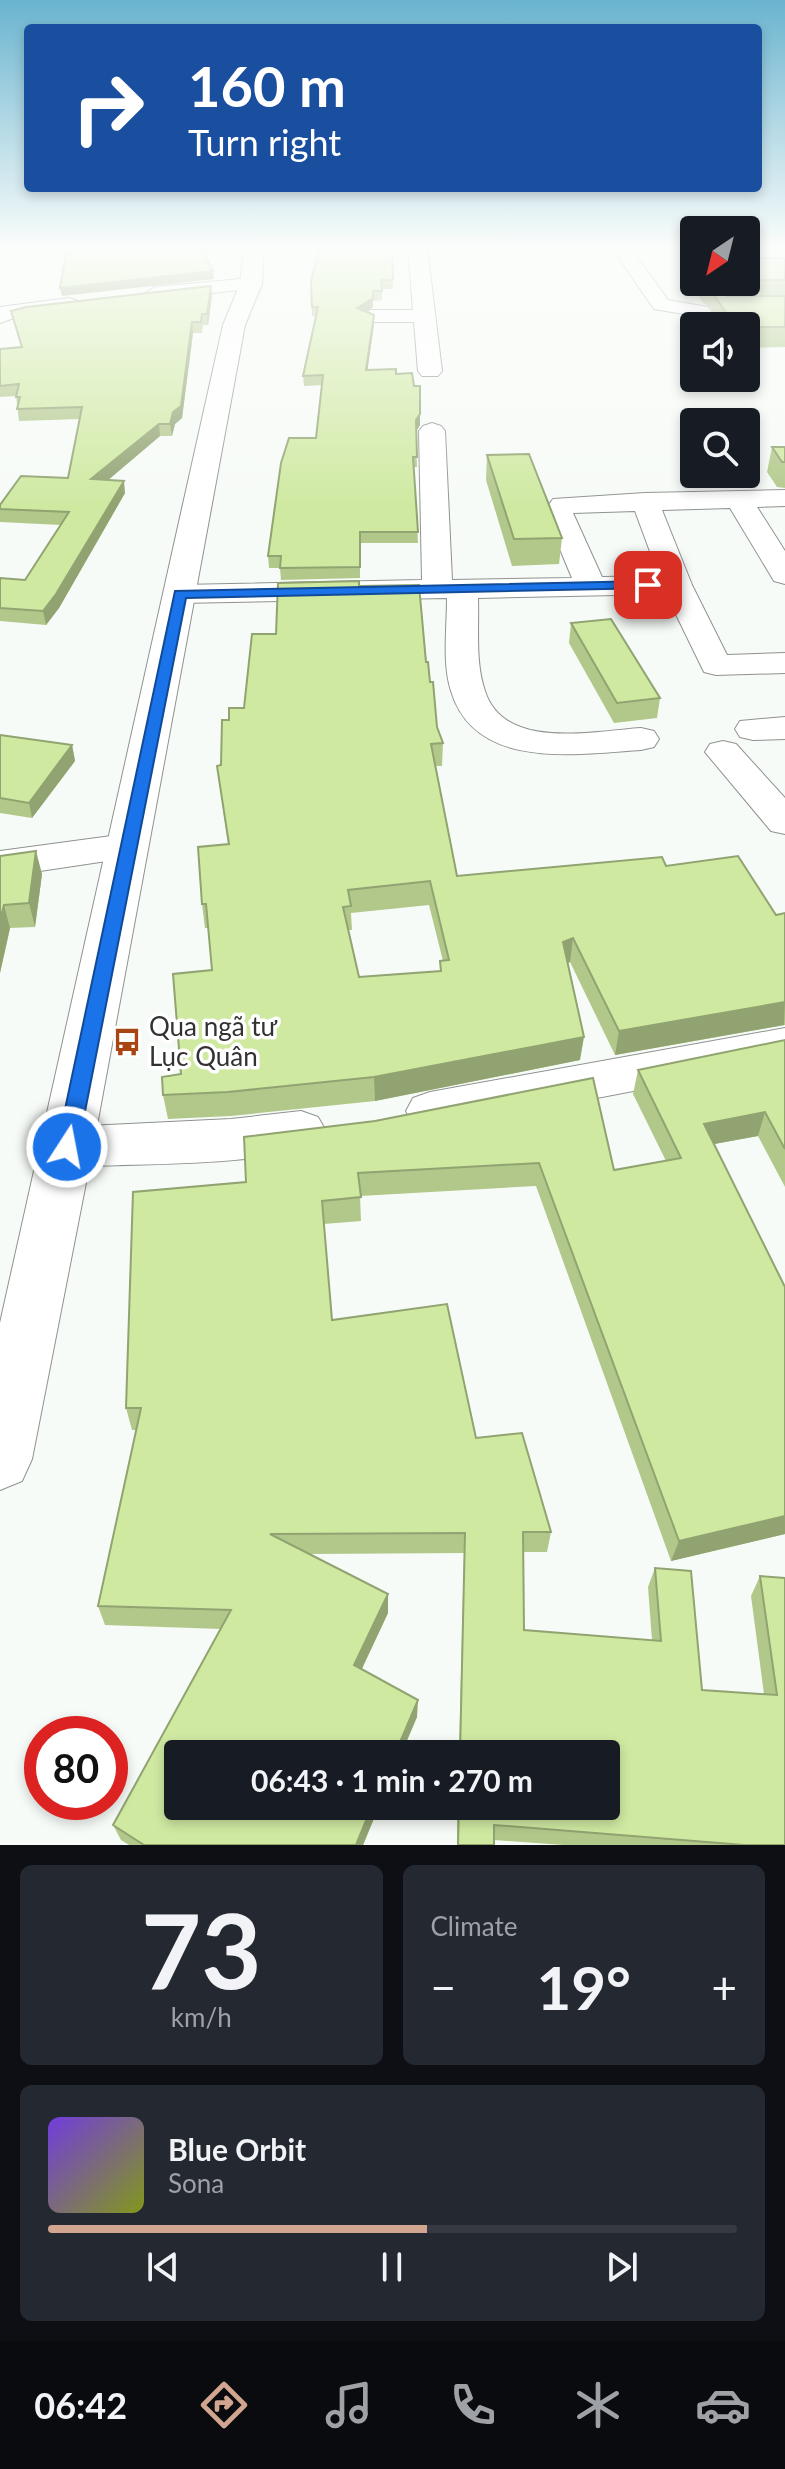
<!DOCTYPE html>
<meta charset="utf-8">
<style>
:root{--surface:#171b24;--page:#242831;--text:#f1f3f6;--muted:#9ea1a6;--line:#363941;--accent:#d1a58f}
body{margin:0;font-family:Lato,sans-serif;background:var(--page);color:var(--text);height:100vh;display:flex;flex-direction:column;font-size:30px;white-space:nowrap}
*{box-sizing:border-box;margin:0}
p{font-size:26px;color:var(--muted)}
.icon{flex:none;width:44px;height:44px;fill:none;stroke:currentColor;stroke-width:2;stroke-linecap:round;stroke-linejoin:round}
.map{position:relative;height:1845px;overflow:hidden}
.details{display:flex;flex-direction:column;gap:20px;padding:20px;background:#0d0f14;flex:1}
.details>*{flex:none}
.banner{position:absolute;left:24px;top:24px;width:738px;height:168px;border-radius:8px;box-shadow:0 4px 12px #0003;background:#1a4fa0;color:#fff;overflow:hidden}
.needle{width:52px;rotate:215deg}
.controls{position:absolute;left:680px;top:216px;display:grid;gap:16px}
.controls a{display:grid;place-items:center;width:80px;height:80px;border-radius:8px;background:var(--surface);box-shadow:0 4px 12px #0003;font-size:40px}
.speed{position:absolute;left:24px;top:1716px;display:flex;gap:16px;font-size:40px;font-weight:700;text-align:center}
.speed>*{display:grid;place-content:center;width:104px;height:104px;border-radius:50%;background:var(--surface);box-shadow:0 4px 12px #0003;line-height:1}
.speed .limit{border:12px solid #d22;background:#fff;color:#111}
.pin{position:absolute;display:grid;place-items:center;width:68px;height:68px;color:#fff;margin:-34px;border-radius:16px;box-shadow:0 4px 12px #0006}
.me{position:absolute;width:88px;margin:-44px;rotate:11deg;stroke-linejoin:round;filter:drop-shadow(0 0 6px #0008)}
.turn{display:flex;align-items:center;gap:28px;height:168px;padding:0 32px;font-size:36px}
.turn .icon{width:104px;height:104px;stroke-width:2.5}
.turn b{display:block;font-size:56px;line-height:68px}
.big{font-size:60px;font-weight:700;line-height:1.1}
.details .tile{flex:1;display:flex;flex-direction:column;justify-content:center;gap:12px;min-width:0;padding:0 28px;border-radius:12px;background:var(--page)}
.details .dial{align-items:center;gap:0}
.dial b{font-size:104px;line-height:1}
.song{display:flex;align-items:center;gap:24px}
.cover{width:96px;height:96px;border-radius:12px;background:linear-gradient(135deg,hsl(260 70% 55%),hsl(70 70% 35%))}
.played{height:8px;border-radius:4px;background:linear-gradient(90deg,var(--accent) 55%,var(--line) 55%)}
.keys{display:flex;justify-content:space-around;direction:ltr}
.heat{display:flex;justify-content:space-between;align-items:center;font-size:44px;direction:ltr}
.details .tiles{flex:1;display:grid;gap:20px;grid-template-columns:1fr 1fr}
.tile:last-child{grid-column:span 2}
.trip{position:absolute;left:164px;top:1740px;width:456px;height:80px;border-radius:8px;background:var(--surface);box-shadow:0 4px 12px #0003;font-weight:700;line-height:80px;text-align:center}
.menu{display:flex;height:128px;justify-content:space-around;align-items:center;background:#090b0e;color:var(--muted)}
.menu .icon{width:56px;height:56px}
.menu .active{color:var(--accent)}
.menu b{font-size:36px;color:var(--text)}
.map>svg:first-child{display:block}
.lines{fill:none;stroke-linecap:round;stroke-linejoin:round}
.minor-casing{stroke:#8f928f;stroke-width:2}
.highway-casing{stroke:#8f928f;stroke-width:2}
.minor{fill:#fff;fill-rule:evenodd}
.highway{fill:#fff;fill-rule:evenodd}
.wall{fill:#b2c88a;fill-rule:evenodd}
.shaded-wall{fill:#91a371}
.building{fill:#cfe9a1;stroke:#91a371;stroke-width:2;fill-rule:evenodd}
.route{fill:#1a73e8;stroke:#114b97;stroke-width:2}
.labels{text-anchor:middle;stroke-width:7;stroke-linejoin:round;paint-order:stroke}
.poi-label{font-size:26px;fill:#313231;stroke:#fff;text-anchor:start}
</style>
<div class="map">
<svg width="785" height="1845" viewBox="0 0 785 1845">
<rect width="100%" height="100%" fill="#f7fbf7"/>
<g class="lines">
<defs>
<g id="minor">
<path d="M408 247H427L442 371 438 376H422L418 371 414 322H371L360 316 371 310H413Z"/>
<path d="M611 247H630L668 300 708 307 712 311 701 317 654 309Z"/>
<rect x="746" y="248" width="39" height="12"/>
<path d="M251 278 258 280 261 284 258 288 155 299 145 293 155 287Z"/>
<path d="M69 298 76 300 79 304 76 308 14 318 0 323V307Z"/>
<path d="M432 423 441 426 445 431 452 580 572 578 544 511 553 499 645 493 785 490V506L757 507 785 551V584L774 581 730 508 662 510 692 585 727 655 785 653V673L716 675 704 672 666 594 478 598C479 628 475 662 485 691 504 751 593 731 641 728L654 731 659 739 654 747 641 750C577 754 475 771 451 691 442 663 447 628 447 598L180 603 169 601 165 594 169 587 180 585 422 580 419 431 423 426ZM635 511 659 576 602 577 573 513Z"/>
<path d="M785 717V739L753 740 740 737 735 729 740 721Z"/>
<path d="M723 741 736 744 785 798V834L771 831 705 752 710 744Z"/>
<path d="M126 834 140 838 146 847 140 856 0 877V851Z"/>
<path d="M785 1028V1062L430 1130 413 1124 406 1111 413 1098 430 1092Z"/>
<path d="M301 1111 318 1117 326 1131 318 1145C250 1167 141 1163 67 1167L49 1161 42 1147 49 1133 67 1127 231 1119Z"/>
</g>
<path id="highway" d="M244 247H264L262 284 245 325 93 1147 32 1459 22 1481 0 1490V1323L223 325 240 284Z"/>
</defs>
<use href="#minor" class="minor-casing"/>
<use href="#highway" class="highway-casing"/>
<use href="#minor" class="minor"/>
<use href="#highway" class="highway"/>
</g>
<g class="wall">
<path d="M392 247 393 289H382V300L373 301V307L366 312 374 315V325L367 370 396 374 420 425 416 431 417 467H414L418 543H360V578L281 580 280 568H269L268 556 316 438 322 385 304 386 303 376 316 316H312L311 281Z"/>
<path d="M746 258H785V347L746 348V326H718L711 315 712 308 703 303 687 279 689 260 694 259V282H717L726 296H737L729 282H746Z"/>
<path d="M212 296 208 325H203L202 333H193L182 418 175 424 172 436H160L108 480 125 493 59 608 46 625 0 621V578L25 580 61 525 0 522V505L68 478 80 419 19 421 16 396 0 397V349L21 347 11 311Z"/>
<path d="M772 447H785V488L777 487 767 472Z"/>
<path d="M487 455 562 538 559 564 512 566 486 480Z"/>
<path d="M359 586 426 662 437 727 443 743 442 766H436L457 876 666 866 776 915 785 913V1025L615 1055 570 962 567 963 580 1060 375 1101 231 1116 168 1119 163 1095 181 1074 212 970 208 928H205L202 904 228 844 217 766 221 765 229 720 244 708 276 634ZM429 905 443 961H440V971L359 977 348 930H352L351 913Z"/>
<path d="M571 623 660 698 657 718 614 723 569 643Z"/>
<path d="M0 735 72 745 75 761 32 818 0 813Z"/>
<path d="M0 856 42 874 35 927 10 928 0 973Z"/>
<path d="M785 1040V1187L758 1136 714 1144 785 1287V1534L671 1561 536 1186 360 1196 361 1221 324 1224 332 1320 476 1438 551 1532 547 1552H524V1630L652 1640 648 1587 655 1568 702 1690 764 1694 751 1596 760 1576 785 1578V1845H564L494 1840V1845H457V1806H606V1754H459L464 1553 309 1554 388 1613 362 1669 417 1717 363 1845H129L121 1840 113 1825 221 1629 105 1625 98 1606 136 1430H132L126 1408 246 1182 244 1137 614 1170 666 1161 633 1094 638 1070Z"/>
</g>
<g class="shaded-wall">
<path d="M213 271 214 279 62 296 60 288Z"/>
<path d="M211 286 212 296 208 325 207 314Z"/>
<path d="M373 298V307L357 317V308Z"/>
<path d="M374 315V325L366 380V370Z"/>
<path d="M192 322 193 333 182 418 175 424 172 436 170 424Z"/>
<path d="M420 414V425L416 431V420Z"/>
<path d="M159 424 160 436 94 492 91 479Z"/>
<path d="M124 481 125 493 59 608 46 625 43 611Z"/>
<path d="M72 745 75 761 32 818 29 803Z"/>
<path d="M36 851 42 874 35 927 29 903Z"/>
<path d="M4 905 10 928 0 973V920Z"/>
<path d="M573 938 570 962 560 966 563 942Z"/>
<path d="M785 1002 784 1025 615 1055 619 1031Z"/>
<path d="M584 1037 580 1060 375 1101 374 1077Z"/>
<path d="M765 1112 758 1136 698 1147 704 1124Z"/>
<path d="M785 1516V1534L671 1561 679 1541Z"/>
<path d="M388 1594V1613L355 1683 354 1665Z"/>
<path d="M418 1700 417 1717 401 1754H395Z"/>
<path d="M372 1806H379L363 1845H356Z"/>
</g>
<g class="building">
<path d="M67 247H200L213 271 60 288Z"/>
<path d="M320 247H392L393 280H381L382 291H373V298L357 308 374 315 366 370 396 369V374L412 373 414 386H420V414L416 420 417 457H413L418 532H360V567L280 568 281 556H268L281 463 289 438H316L323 375 303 376 318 307H312L311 281Z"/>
<rect x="746" y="258" width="39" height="22"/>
<path d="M705 282H717L726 296H785V327H746V326H735L714 295 717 289Z"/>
<path d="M211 286 207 314H202L201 322H192L181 406 173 412 170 424H159L91 479 124 481 56 594 43 611 0 608V578L25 580 69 512 0 509V505L21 476 68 478 82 407 17 409 20 397H16L19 384 0 386V349L22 347 11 311 26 307Z"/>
<path d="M772 447H785V462H782Z"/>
<path d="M529 454 562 538 514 539 487 455Z"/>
<path d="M359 581V586L419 585 426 662H428L430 682H433L437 727 443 743 431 744 457 876 662 857 666 866 738 856 776 915 785 913V1002L619 1031 573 938 563 942 584 1037 374 1077 228 1092 163 1095 162 1077 181 1074 173 974 212 970 206 904H202L198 847 229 844 217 766 221 765 222 720H229V708H244L252 634H276L278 583ZM430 881 449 960 440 961 441 971 359 977 343 907 351 906 348 890Z"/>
<path d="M611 619 660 698 617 703 571 623Z"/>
<path d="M0 735 72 745 29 803 0 798Z"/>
<path d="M36 851 29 903 4 905 0 920V856Z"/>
<path d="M785 1040V1149L765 1112 704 1124 785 1287V1516L679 1541 539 1163 358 1173 361 1197 322 1201 332 1320 447 1304 476 1438 522 1433 551 1532H523L524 1630 661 1641 655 1568 691 1571 702 1690 777 1695 760 1576 785 1578V1845H744L494 1825V1845H458L459 1806H606V1754H460L465 1533 270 1534 388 1594 354 1665 418 1700 395 1754H178V1806H372L356 1845H144L113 1825 231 1610 98 1606 141 1408H126L133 1192 246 1182 244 1137 375 1121 593 1078 614 1170 681 1158 638 1070Z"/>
</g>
<linearGradient id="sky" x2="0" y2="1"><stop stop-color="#6ab4cf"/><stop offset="0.49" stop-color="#fbfdfb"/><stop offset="1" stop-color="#fbfdfb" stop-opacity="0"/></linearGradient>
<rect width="785" height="506" fill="url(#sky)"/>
<path class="route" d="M648 581 653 583V588L186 598 78 1147 75 1154 67 1156 60 1154 57 1147 175 591Z"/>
<defs>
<symbol id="bus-bare" viewBox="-9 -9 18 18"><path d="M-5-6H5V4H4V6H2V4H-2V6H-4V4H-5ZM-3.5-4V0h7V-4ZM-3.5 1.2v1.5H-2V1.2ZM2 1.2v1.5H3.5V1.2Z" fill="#a94512" stroke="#fff" stroke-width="2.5" paint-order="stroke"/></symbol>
</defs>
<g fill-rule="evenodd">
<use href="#bus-bare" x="107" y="1022" width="40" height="40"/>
</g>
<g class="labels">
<g class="poi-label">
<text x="149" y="1036">Qua ngã tư<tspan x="149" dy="30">Lục Quân</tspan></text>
</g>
</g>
</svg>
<div class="controls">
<a><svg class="needle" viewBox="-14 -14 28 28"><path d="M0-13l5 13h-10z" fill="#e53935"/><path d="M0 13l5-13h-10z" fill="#9ea1a6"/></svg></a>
<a><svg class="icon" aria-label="sound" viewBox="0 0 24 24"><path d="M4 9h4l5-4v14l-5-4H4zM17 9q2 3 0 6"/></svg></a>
<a><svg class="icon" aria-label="search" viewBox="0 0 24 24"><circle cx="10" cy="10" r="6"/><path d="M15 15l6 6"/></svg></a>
</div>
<div class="speed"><div class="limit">80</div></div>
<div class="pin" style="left:648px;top:585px;background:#d93025"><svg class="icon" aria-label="arrive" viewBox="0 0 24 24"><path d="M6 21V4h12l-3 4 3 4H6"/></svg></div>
<svg class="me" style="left:67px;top:1147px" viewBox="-20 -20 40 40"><circle r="17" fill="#1a73e8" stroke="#fff" stroke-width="3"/><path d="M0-11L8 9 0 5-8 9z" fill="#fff"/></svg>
<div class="trip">06:43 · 1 min · 270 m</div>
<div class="banner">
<div class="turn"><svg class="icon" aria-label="right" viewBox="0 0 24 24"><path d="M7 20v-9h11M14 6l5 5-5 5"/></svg><div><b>160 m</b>Turn right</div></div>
</div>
</div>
<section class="details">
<div class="tiles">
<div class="tile dial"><b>73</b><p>km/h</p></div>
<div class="tile"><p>Climate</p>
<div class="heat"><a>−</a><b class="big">19°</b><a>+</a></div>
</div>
<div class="tile">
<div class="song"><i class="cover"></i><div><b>Blue Orbit</b><p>Sona</p></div></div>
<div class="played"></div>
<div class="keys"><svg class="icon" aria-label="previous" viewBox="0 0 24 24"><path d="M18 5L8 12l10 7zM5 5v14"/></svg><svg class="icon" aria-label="pause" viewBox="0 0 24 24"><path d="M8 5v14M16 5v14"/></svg><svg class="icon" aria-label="next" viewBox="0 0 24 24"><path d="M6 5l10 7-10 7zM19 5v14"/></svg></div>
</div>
</div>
</section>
<nav class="menu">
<b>06:42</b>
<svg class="icon active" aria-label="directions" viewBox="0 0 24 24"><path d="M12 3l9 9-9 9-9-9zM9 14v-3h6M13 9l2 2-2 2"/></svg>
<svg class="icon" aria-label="music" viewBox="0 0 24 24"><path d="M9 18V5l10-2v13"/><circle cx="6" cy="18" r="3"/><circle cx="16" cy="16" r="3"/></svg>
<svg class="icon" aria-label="phone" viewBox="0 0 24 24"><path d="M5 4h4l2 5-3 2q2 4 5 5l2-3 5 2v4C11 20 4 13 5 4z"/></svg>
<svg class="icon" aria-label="climate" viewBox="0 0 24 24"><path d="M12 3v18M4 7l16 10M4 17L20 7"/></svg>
<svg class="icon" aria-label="car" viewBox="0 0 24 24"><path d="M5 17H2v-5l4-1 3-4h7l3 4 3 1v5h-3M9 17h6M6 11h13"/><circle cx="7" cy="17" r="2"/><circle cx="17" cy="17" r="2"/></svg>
</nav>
